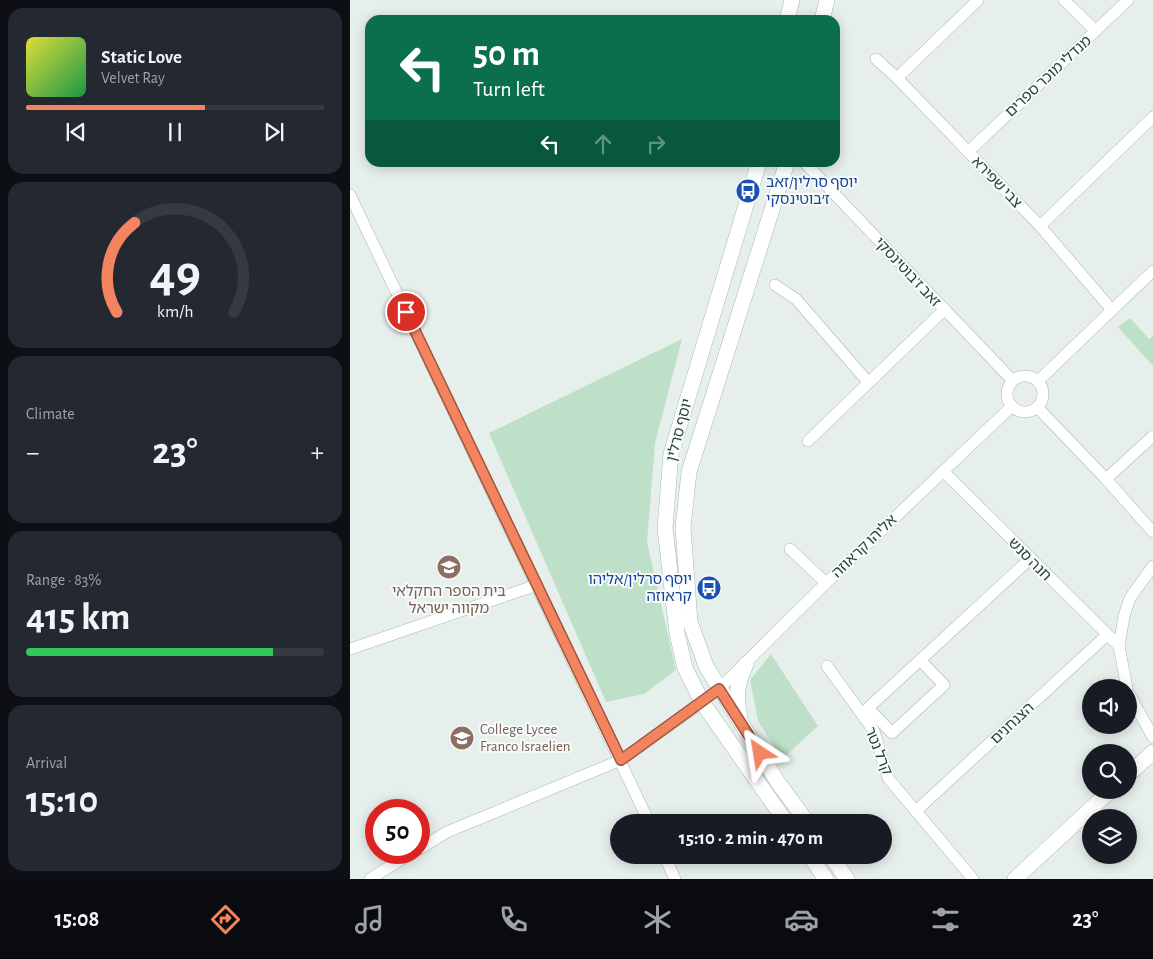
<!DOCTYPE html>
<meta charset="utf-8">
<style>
:root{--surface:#171b24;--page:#242831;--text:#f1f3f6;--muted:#9ea1a6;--line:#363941;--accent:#f4845f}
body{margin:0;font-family:"Alegreya Sans","Noto Sans Hebrew",sans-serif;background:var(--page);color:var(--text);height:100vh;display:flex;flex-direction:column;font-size:19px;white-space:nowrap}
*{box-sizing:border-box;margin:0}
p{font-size:16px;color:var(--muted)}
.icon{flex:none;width:28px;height:28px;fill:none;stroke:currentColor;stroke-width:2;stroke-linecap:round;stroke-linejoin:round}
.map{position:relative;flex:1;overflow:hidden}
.sheet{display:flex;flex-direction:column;gap:8px;padding:8px;background:#0d0f14;width:350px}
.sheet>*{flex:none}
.guide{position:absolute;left:15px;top:15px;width:475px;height:152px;border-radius:15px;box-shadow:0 2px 12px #0003;background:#0b6e4f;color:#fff;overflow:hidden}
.tools{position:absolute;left:732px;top:679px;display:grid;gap:10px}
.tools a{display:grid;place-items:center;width:55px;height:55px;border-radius:50%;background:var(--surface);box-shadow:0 2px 12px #0003;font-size:25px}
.speed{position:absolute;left:15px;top:799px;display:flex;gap:10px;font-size:25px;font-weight:700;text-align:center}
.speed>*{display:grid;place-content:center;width:65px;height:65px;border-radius:50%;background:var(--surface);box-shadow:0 2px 12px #0003;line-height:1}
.speed .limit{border:8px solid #d22;background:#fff;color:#111}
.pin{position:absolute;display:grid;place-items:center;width:42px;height:42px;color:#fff;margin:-21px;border:2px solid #fff;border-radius:50%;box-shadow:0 1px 5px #0007}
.me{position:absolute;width:55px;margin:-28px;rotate:327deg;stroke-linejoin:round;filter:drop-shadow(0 0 4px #0008)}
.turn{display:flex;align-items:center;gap:18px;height:105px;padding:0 25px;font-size:22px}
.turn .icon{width:65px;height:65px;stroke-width:2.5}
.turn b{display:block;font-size:35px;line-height:42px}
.lanes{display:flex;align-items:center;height:48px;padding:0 25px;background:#0003;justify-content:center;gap:25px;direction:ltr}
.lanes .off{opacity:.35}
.big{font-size:38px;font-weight:600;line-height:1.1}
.sheet .card{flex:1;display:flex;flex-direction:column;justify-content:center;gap:8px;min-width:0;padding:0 18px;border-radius:15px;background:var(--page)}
.sheet .dial{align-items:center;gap:0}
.dial svg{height:130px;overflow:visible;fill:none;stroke:var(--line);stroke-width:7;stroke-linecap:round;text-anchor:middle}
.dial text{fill:var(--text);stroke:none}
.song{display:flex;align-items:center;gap:15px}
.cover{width:60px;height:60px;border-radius:8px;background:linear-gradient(135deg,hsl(60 70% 55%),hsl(140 70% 35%))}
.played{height:5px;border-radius:2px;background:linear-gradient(90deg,var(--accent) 60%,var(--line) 60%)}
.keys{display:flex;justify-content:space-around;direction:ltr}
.heat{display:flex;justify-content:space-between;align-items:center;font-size:28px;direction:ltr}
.charge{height:8px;border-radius:4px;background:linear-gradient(90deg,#34c759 83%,var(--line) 0)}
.trip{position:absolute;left:260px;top:814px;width:282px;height:50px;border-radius:25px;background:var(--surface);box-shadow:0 2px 12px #0003;font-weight:600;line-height:50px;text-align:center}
.tabs{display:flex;height:80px;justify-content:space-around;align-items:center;background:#090b0e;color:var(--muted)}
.tabs .icon{width:35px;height:35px}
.tabs .active{color:var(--accent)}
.tabs b{font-size:22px;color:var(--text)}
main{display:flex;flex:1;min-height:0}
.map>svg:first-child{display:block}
.green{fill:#bfe0c8}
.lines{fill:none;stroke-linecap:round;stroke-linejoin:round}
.street-casing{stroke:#a8b8b2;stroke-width:12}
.secondary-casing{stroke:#a4bbb3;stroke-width:16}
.street{stroke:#fff;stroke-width:11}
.secondary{stroke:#fff;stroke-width:15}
.route-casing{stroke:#9f563e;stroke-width:12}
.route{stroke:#f4845f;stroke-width:9}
.labels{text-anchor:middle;stroke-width:4;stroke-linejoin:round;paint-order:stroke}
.street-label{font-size:15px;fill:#24423a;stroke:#f7fbf9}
.transit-label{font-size:15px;fill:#164399;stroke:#f7fbf9;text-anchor:start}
.education-label{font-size:15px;fill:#785e54;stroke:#f7fbf9}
</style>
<main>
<section class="sheet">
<div class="card">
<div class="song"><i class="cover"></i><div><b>Static Love</b><p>Velvet Ray</p></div></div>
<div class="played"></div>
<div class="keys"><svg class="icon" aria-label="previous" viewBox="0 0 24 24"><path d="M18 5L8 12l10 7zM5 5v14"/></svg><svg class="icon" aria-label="pause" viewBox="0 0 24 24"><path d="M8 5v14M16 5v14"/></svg><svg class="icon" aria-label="next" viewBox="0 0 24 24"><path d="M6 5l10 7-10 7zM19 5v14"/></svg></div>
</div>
<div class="card dial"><svg viewBox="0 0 100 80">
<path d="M14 69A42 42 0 1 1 86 69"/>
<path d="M14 69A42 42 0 0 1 25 14" stroke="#f4845f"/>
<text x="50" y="56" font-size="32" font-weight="700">49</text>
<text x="50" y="72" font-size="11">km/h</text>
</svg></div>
<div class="card"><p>Climate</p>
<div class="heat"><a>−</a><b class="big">23°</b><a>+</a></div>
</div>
<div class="card"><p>Range · 83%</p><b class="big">415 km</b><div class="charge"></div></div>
<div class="card"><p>Arrival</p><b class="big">15:10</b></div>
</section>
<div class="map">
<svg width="803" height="879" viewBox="0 0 803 879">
<rect width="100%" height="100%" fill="#e6efeb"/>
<g class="green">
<path d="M780 318 799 339 803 336V366L768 327Z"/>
<path d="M332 339 305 443 297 542 326 670 294 694 256 702 139 433Z"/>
<path d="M421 654 468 726 432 759 408 721 400 680Z"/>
</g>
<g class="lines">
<defs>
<g id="street">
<path d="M714 0 746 31"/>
<path d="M526 59 547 78 690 226 762 310"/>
<path d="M547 78 628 0"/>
<path d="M618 152 778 0"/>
<path d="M454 162 662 380"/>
<path d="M0 195 299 822"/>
<path d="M690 226 803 117"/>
<path d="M425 285 446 299 518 382"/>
<circle cx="675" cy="394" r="18"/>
<path d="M688 381 803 271"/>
<path d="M687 407 756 479 803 532"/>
<path d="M458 441 594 310"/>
<path d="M593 471 769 646"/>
<path d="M756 479 803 436"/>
<path d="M440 549 476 583"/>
<path d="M0 649 187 585"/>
<path d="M570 660 594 685 542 733 518 708 680 559"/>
<path d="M477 666 524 731 538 778 623 879"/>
<path d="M777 688 769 646 774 616 780 598 803 566"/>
<path d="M369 689 476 583 662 406"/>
<path d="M779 694 803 737"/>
<path d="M567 810 757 635"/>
<path d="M69 849 97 832 271 760 352 702"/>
<path d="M314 855 325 879"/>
<path d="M20 879 63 852"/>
</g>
<g id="secondary">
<path d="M437 20 442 0"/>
<path d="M472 20 477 0"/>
<path d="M409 162 321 454 315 528 327 633 335 668 352 702 436 822"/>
<path d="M437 162 339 472 333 528 340 622 356 666 427 781 457 822"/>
<path d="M390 717C385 695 387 685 396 664"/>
<path d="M779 774 803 752"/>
<path d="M459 855 476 879"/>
<path d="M480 855 497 879"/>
<path d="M665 879 761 790"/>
</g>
</defs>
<use href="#street" class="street-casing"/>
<use href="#secondary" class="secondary-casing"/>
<use href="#street" class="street"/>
<use href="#secondary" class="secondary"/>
</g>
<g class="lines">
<defs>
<path id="route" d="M56 312 271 760 369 689 410 753"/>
</defs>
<use href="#route" class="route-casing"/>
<use href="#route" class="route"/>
</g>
<defs>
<symbol id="bus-disc" viewBox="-11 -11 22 22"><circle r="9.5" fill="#1a4fb4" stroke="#f7fbf9"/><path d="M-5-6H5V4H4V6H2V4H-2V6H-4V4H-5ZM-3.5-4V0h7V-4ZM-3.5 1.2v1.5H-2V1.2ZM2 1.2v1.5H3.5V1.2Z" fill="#fff"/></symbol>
<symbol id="school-disc" viewBox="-11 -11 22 22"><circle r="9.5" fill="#8d6e63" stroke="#f7fbf9"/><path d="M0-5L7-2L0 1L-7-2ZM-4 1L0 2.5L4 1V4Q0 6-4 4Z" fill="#fff"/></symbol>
</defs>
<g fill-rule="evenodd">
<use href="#bus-disc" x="384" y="177" width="28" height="28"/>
<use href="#school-disc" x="85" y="553" width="28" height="28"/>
<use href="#bus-disc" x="345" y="574" width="28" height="28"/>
<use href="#school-disc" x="98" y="724" width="28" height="28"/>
</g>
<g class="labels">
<g class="street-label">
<text transform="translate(698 76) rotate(-43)" y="5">מנדלי מוכר ספרים</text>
<text transform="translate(647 182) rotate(46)" y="5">צבי שפירא</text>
<text transform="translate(558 272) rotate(47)" y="5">זאב ז'בוטינסקי</text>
<text transform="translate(329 430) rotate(-75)" y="5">יוסף סרלין</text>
<text transform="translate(514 546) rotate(-44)" y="5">אליהו קראוזה</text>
<text transform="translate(680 559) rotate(45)" y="5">חנה סנש</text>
<text transform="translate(662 723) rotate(-43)" y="5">הצנחנים</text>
<text transform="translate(529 751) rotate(68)" y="5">קרל נטר</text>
</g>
<g class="transit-label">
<text x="416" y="187">יוסף סרלין/זאב<tspan x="416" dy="17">ז׳בוטינסקי</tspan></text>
<text x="342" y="584" text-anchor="end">יוסף סרלין/אליהו<tspan x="342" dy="17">קראוזה</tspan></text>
</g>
<g class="education-label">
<text x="99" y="596">בית הספר החקלאי<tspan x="99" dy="17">מקווה ישראל</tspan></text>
<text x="130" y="734" text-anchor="start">College Lycee<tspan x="130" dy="17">Franco Israelien</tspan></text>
</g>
</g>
</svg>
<div class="tools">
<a><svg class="icon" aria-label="sound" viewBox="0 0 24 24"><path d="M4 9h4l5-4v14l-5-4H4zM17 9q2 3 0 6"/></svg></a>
<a><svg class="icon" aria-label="search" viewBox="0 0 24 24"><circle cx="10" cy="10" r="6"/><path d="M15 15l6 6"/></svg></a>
<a><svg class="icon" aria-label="layers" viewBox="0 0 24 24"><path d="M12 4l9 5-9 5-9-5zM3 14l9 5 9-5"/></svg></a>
</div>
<div class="speed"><div class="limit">50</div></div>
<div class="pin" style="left:56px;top:312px;background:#d93025"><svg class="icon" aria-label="arrive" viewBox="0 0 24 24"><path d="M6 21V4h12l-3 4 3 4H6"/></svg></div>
<svg class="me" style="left:410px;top:753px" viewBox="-20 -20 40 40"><path d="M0-17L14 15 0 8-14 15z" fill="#f4845f" stroke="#fff" stroke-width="4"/></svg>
<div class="trip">15:10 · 2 min · 470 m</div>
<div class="guide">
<div class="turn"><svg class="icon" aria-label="left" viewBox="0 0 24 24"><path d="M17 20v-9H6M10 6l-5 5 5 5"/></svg><div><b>50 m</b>Turn left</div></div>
<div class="lanes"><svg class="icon" aria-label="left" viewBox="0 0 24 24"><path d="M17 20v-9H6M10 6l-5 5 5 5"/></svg><svg class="icon off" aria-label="ahead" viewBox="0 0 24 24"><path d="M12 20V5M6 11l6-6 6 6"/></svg><svg class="icon off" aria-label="right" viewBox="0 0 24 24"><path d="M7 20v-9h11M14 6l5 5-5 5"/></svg></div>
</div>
</div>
</main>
<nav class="tabs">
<b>15:08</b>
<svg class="icon active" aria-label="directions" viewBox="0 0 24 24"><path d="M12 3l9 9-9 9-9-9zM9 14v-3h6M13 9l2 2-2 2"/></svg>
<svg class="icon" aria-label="music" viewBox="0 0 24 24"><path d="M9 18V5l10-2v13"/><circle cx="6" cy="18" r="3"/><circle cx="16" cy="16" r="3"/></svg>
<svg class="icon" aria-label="phone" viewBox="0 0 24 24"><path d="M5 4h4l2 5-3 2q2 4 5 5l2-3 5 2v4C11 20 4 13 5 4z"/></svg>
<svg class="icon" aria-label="climate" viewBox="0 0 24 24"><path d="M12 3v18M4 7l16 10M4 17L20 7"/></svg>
<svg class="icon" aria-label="car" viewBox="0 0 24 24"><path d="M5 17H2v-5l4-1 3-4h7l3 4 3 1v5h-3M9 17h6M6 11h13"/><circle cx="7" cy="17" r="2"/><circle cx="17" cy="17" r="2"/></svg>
<svg class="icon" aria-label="filters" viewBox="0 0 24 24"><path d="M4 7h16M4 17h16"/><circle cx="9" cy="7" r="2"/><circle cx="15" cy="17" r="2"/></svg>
<b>23°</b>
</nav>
